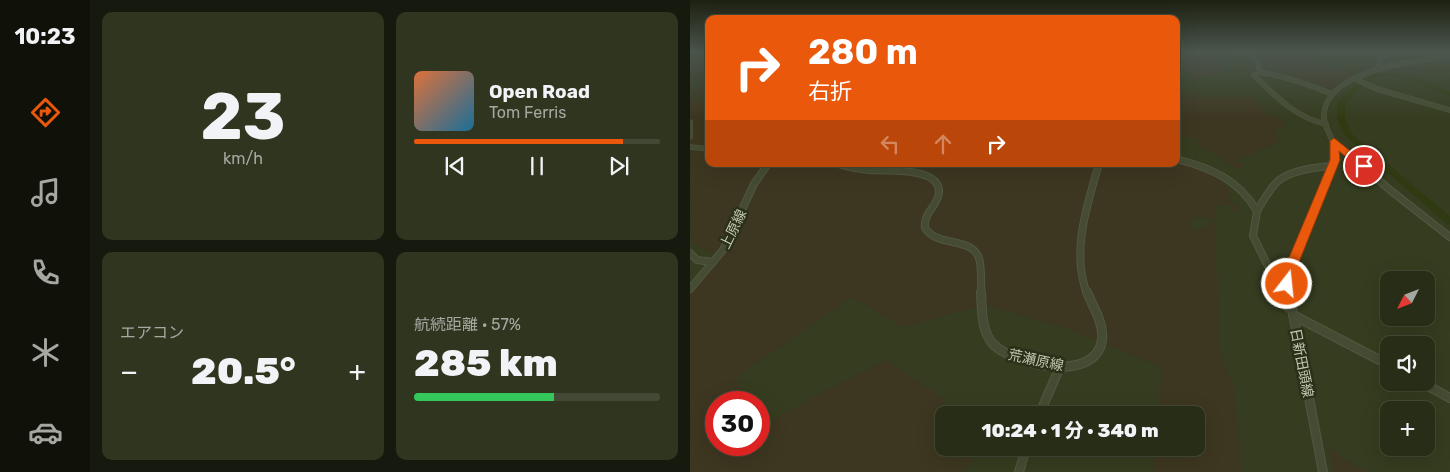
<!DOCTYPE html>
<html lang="ja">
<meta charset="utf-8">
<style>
:root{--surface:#282d17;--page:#303520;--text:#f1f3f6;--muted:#a5a8a1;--line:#444936;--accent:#ea580c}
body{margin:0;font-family:Rubik,"Noto Sans JP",sans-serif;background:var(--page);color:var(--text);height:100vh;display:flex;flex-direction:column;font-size:19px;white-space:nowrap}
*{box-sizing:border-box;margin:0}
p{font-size:16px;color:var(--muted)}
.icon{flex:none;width:28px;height:28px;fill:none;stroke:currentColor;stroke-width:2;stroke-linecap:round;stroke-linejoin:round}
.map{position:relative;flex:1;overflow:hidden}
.drawer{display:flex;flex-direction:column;gap:12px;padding:12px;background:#16190d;width:600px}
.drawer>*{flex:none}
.guide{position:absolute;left:15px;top:15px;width:475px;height:152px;border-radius:10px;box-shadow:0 5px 20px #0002,0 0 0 1px var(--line);background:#ea580c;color:#fff;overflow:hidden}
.needle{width:32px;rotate:228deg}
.controls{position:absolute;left:690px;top:271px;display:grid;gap:10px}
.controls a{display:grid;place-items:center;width:55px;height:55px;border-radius:10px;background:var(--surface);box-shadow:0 5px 20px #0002,0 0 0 1px var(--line);font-size:25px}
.speed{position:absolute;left:15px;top:391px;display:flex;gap:10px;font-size:25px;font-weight:700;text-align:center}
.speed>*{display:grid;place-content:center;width:65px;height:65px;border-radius:50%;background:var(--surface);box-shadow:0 5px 20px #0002,0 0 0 1px var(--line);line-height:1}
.speed .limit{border:8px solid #d22;background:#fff;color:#111}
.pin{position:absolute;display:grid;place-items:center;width:42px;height:42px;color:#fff;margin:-21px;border:2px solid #fff;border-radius:50%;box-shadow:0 1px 5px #0007}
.me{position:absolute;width:55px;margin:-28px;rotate:16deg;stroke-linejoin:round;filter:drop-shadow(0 0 4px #0008)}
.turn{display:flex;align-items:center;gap:18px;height:105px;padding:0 20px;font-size:22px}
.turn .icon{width:65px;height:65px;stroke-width:2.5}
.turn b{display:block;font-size:35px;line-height:42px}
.lanes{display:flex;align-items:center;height:48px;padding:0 20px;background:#0003;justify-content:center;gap:25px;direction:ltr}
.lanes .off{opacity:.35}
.big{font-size:38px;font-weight:800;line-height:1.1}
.drawer .card{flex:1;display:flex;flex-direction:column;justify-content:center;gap:8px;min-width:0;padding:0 18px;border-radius:10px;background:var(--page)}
.drawer .dial{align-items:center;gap:0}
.dial b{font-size:65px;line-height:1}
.song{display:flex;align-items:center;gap:15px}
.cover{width:60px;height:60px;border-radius:8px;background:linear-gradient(135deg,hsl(20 70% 55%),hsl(200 70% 35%))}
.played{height:5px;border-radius:2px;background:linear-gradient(90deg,var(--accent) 85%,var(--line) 85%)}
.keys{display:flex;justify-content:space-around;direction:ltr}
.heat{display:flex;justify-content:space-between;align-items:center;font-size:28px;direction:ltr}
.charge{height:8px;border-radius:4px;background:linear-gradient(90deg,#34c759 57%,var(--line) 0)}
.drawer .tiles{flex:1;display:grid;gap:12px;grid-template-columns:repeat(2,1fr)}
.trip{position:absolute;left:245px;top:406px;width:270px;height:50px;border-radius:10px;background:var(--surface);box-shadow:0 5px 20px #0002,0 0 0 1px var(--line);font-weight:800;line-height:50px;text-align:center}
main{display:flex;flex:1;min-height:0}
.tabs{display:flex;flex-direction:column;width:90px;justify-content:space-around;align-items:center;background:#101209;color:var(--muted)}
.tabs .icon{width:35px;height:35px}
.tabs .on{color:var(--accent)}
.tabs b{font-size:22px;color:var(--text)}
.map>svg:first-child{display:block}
.green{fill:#3d3721}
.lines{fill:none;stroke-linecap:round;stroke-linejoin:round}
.stream{stroke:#303a12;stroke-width:1}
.river{fill:#303a12;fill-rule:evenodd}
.minor-far2-casing{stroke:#525840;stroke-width:5.5}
.minor-far1-casing{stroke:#525840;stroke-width:8}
.minor-casing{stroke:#525840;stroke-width:10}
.minor-far2{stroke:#464c33;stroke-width:4.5}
.minor-far1{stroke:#464c33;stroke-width:6}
.minor{stroke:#464c33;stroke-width:8}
.route{fill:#ea580c;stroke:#983908}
.labels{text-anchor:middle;stroke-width:5;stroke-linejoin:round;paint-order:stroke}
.street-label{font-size:14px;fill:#c1c8ae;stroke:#2b3019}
</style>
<main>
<nav class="tabs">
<b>10:23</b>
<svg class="icon on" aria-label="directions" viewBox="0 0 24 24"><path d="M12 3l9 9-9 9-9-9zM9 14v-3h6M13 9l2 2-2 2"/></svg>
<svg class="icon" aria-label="music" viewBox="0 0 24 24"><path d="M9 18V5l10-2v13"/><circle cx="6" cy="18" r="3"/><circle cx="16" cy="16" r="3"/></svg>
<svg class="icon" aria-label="phone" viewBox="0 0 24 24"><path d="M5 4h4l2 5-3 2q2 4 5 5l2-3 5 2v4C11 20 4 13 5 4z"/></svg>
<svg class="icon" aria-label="climate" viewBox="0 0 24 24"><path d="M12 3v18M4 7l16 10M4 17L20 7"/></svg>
<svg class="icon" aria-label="car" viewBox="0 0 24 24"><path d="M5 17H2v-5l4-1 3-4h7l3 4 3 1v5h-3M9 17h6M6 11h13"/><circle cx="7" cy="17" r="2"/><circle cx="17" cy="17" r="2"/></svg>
</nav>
<section class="drawer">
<div class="tiles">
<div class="card dial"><b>23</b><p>km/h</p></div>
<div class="card">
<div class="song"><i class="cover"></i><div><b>Open Road</b><p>Tom Ferris</p></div></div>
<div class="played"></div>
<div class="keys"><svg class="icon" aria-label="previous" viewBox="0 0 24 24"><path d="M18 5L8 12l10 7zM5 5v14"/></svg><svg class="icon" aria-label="pause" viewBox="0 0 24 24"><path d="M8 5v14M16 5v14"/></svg><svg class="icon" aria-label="next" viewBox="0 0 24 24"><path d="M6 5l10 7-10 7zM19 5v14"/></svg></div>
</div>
<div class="card"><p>エアコン</p>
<div class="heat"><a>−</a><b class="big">20.5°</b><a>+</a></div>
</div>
<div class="card"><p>航続距離 · 57%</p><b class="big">285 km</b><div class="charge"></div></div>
</div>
</section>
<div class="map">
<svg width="760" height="472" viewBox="0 0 760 472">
<rect width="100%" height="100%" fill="#353c1f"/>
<g class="green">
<path d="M0 52 19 53V164L486 162 524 174 541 191 538 197 542 202 550 206 549 211H544V206L538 204 525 206 524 221 507 217 499 220 500 229 509 230 510 228 517 227 521 222 525 223 529 350 543 386 552 472H463L465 448H506V415H468L472 367 378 329 295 305 213 327 162 297 46 377 54 402H26V445H69V426L196 360 251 397 260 415H254V448H276L283 461 270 472H0V293L30 256 1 244 0 98 15 79 0 76Z"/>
<path d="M486 52H524L531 56 532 54 528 52H539C539 60 536 66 533 73L503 79 497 76V72L486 65Z"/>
<path d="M559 52H625L643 66 652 69 663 78 643 91 615 82 592 69 574 64Z"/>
<path d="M486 89C494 94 531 97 542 97 549 98 555 94 561 95L577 114 590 118 597 125 585 128 589 143 545 160 555 164 554 167 547 170 523 152 510 148 507 138 489 137 490 142H486Z"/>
<path d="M639 449 676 472H644Z"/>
</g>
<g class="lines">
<g class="stream">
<path d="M591 74 606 79"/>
<path d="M486 82C517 78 532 92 562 75"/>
</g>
<path class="river" d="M695 72C718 75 739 83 760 91V96C740 90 705 69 685 78 673 84 664 95 655 104V118L662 134 760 216V225L757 224 654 135 647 118V103C660 88 675 74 695 72Z"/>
<defs>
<g id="minor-far2">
<path d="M557 52 569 63V72L564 75C585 96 606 118 636 124"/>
<path d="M688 69 691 58 702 52"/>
<path d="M569 72C595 76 618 84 642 94"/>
<path d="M665 79 687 89 760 110"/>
<path d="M0 122V137"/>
<path d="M644 141 662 157"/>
<path d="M0 147 19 149"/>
<path d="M645 157C647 140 632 128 634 113 639 69 726 61 760 56"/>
</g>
<g id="minor-far1">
<path d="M661 156 700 190 760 237"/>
<path d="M486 159C521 168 548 179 567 211L563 236 592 294"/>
<path d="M148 164C158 167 168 169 178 170 194 171 251 166 249 193 247 207 233 213 235 228 248 248 281 236 289 258 292 268 291 282 291 294"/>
<path d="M567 211C573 201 579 190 587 182 600 170 626 167 643 166"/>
<path d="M0 253 7 260 23 262"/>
<path d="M0 289 33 250 64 184 78 164"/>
<path d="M397 294C381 252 397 205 409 164"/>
<path d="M599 294 597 284 599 272 645 156"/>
</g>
<g id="minor">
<path d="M291 292C292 309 291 331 303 344 323 365 406 384 412 340 414 323 403 307 397 292"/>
<path d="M591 292 599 308"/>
<path d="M599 292 633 472"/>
<path d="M603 315 699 365"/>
<path d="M731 382 760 398"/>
<path d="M349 415 370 367"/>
<path d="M329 472 336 448"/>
</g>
</defs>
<use href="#minor-far2" class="minor-far2-casing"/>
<use href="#minor-far1" class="minor-far1-casing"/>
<use href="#minor" class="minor-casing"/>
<use href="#minor-far2" class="minor-far2"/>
<use href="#minor-far1" class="minor-far1"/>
<use href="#minor" class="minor"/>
</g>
<linearGradient id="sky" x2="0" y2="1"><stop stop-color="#1d2111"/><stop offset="0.44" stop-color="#4b564d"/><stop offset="1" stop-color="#4b564d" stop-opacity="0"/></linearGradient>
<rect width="760" height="118" fill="url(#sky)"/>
<path class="route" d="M644 138 679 166 677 169H670L649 151 650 160 605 272 601 288 597 290 592 288 590 284 593 272 640 160V141Z"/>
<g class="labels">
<g class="street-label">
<text transform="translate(43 229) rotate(-64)" y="5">上原線</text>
<text transform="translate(346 360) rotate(12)" y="5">荒瀬原線</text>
<text transform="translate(612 363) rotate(79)" y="5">日新田頭線</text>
</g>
</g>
</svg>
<div class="controls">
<a><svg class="needle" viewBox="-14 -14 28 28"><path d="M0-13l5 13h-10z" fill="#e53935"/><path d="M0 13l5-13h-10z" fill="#a5a8a1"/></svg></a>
<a><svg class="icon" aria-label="sound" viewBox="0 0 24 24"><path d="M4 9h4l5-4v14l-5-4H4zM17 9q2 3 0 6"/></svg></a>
<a>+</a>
</div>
<div class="speed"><div class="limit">30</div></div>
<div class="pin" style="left:674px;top:166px;background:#d93025"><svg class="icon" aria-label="arrive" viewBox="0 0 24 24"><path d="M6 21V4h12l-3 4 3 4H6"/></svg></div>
<svg class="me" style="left:597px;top:284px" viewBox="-20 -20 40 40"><circle r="17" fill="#ea580c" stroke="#fff" stroke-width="3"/><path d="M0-11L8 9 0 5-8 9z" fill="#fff"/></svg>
<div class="trip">10:24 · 1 分 · 340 m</div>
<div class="guide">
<div class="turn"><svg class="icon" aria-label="right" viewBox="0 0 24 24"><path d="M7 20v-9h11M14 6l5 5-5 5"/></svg><div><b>280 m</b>右折</div></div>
<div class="lanes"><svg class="icon off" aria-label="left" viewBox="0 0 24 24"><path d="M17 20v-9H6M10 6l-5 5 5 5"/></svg><svg class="icon off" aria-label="ahead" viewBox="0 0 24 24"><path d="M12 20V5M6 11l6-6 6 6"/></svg><svg class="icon" aria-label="right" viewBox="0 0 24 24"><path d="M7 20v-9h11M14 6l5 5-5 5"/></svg></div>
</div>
</div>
</main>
